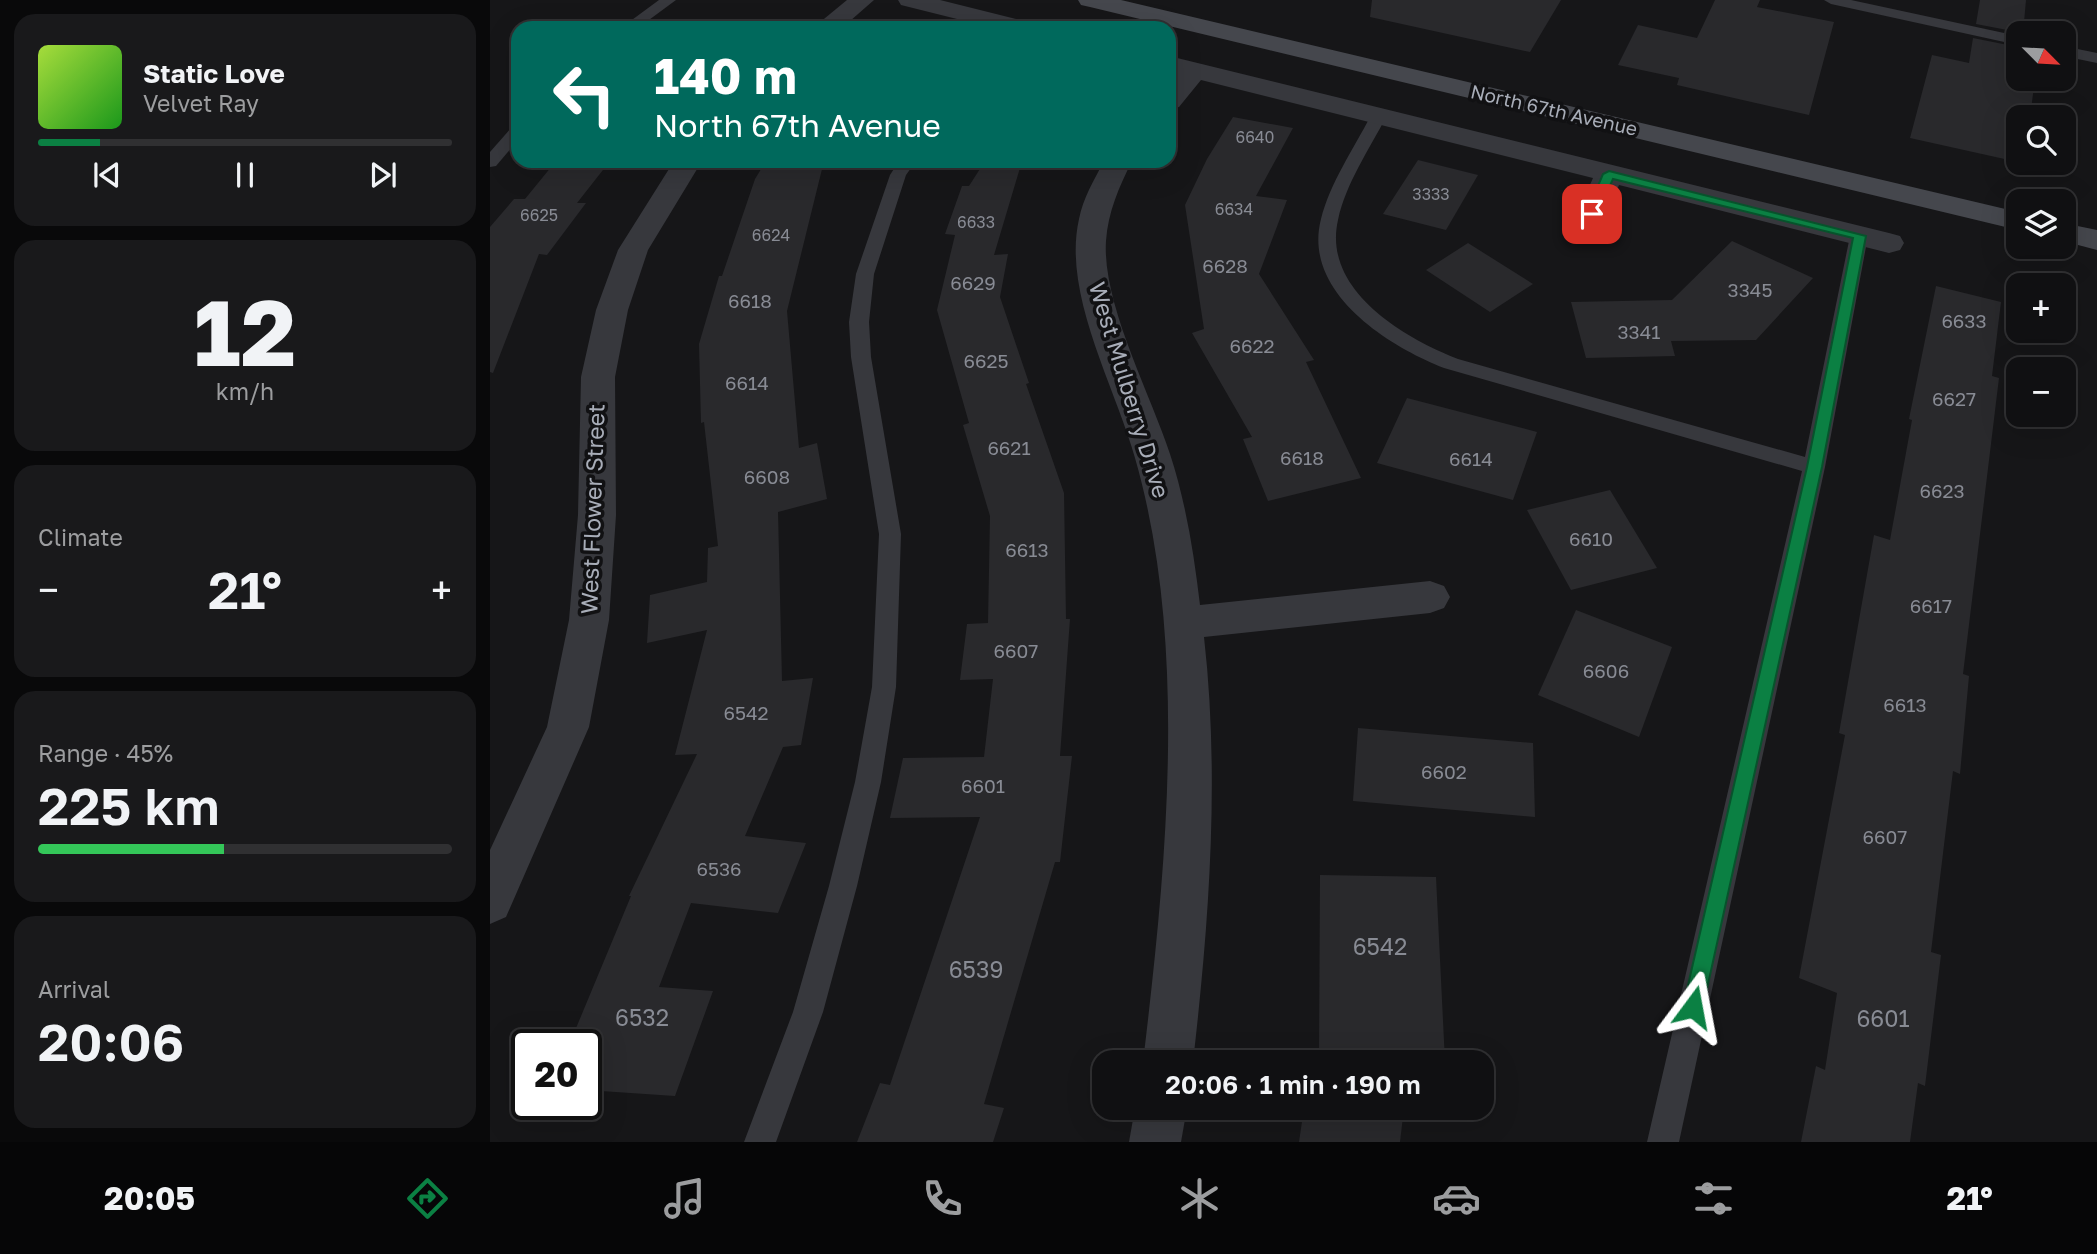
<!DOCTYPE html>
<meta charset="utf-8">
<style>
:root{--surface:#101012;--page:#19191b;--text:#f1f3f6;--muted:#9c9d9f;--line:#303032;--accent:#0b8043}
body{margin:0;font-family:"Golos Text",sans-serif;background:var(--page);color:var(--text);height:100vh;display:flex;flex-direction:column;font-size:26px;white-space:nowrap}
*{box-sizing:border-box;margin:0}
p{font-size:23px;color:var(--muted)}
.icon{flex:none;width:38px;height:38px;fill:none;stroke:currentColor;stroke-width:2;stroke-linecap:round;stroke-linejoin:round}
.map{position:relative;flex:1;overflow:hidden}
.panel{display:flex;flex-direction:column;gap:14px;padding:14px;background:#09090a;width:490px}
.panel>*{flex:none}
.top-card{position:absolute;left:21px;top:21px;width:665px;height:147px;border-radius:21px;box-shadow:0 7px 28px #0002,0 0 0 2px var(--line);background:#00695c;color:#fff;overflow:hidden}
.needle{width:46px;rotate:114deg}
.fabs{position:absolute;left:1516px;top:21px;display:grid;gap:14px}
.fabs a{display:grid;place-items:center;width:70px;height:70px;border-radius:14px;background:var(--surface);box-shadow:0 7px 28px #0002,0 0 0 2px var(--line);font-size:35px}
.speed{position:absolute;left:21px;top:1029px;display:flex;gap:14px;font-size:35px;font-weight:700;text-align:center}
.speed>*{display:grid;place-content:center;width:91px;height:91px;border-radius:50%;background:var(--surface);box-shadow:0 7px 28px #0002,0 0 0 2px var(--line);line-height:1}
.speed .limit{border:4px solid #111;border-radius:10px;background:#fff;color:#111}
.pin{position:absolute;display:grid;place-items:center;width:60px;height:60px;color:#fff;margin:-30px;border-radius:14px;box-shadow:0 4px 10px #0006}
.me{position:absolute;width:77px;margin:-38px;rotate:13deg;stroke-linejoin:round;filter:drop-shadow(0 0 5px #0008)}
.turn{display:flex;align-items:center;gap:24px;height:147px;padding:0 28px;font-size:32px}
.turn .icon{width:91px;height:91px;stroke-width:2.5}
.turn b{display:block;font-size:49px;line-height:60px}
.big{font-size:52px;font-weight:600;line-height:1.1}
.panel .widget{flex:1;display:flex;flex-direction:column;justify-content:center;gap:10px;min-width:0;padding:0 24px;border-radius:21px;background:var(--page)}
.panel .dial{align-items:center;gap:0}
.dial b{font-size:91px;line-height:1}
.song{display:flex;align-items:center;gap:21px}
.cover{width:84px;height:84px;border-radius:10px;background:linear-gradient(135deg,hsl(80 70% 55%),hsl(120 70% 35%))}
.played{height:7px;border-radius:4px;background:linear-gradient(90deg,var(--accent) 15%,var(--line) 15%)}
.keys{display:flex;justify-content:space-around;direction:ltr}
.heat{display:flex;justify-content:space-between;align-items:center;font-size:38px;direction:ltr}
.charge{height:10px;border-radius:5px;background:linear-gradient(90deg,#34c759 45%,var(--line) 0)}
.trip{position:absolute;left:602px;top:1050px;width:402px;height:70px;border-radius:21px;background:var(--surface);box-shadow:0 7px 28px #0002,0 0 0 2px var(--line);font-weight:600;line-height:70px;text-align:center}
.tab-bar{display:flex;height:112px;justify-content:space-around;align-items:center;background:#060607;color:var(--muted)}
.tab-bar .icon{width:49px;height:49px}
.tab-bar .selected{color:var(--accent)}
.tab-bar b{font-size:32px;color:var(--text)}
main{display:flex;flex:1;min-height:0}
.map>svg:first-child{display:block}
.building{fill:#29292c}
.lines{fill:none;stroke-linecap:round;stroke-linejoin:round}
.lane{fill:#37383d;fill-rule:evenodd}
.street{fill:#37383d;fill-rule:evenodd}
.secondary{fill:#45474d;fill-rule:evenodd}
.route{fill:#0b8043;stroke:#07532c;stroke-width:2}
.labels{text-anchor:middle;stroke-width:7;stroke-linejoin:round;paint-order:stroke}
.far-number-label{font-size:16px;fill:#888b94}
.far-street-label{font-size:19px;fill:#a8adb8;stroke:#111113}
.number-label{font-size:19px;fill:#888b94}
.street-label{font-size:23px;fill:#a8adb8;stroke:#111113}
.near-number-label{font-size:23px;fill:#888b94}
</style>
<main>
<section class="panel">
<div class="widget">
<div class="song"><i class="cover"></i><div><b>Static Love</b><p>Velvet Ray</p></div></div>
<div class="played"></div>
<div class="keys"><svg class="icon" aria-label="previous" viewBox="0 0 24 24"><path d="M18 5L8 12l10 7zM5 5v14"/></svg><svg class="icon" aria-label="pause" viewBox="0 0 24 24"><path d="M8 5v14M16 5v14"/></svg><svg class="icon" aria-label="next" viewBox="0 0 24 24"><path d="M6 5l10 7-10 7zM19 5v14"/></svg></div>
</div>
<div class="widget dial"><b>12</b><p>km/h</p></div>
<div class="widget"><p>Climate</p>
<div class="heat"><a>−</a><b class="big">21°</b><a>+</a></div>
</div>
<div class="widget"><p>Range · 45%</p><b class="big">225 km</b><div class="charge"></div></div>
<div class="widget"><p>Arrival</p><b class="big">20:06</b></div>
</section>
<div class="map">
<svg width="1607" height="1142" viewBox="0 0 1607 1142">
<rect width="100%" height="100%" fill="#161618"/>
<g class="building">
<path d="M882 0H1071L1040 52 880 17Z"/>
<path d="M1225 0H1270L1267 7 1344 22 1319 115 1187 85 1189 78 1128 65 1148 25 1207 38Z"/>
<path d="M1490 0H1536L1533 33 1486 24Z"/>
<path d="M1483 38 1528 47V79H1545L1540 117H1528V162L1420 138 1442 55 1479 63Z"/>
<path d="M743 117 803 128 766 196 797 200 769 274 824 360 816 362 871 478 778 501 753 439 762 437 702 333 714 329 695 205 717 159Z"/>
<path d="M928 160 988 175 956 230 893 214Z"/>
<path d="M66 161H120L87 203H96L57 255 49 254 3 373 0 372V227L24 199H35Z"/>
<path d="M276 161H334L297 311 309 448 327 443 337 499 288 512 292 681 323 678 311 745 293 747 255 836 316 843 288 913 201 903 169 987 223 991 185 1096 96 1090V1045H79L141 896H139L207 754 185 755 217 630 157 643 160 595 217 582 218 548 228 546 214 422 211 423 209 344 229 276H232L265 179Z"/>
<path d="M495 161H532L504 255 518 254 510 297 539 383 536 384 574 493 576 619H580L570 756H582L570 862H565L494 1104 514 1108 503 1142H367L390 1083 400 1085 490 817 400 818 413 758 494 757 503 679 470 680 477 624 498 623 500 516 473 425 479 423 447 310 465 235 455 234 472 186H479Z"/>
<path d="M1242 241 1323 278 1266 340 1181 341 1185 356 1096 358 1081 302 1182 300Z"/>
<path d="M978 243 1043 284 1000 312 936 270Z"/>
<path d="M1446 286 1511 302 1502 376 1509 378 1473 674 1479 676 1470 774 1463 771 1441 952 1451 955 1435 1086 1428 1083 1420 1142H1311L1326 1066 1335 1070 1347 993 1309 978 1355 735 1349 733 1384 535 1400 540 1422 420 1419 419Z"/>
<path d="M917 398 1047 432 1023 500 887 463Z"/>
<path d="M1120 490 1167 568 1081 590 1037 510Z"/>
<path d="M1086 610 1182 647 1149 737 1048 695Z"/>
<path d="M868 728 1043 743 1045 817 863 801Z"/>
<path d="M830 875 946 877 955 1062H822V1058L829 1060Z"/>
<path d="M814 1108H914L910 1142H809Z"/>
</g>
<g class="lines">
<g class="lane">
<path d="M169 0H186L148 28H131Z"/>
<path d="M1334 0H1361L1528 36V45L1341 4Z"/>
<path d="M1573 46 1607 53V63L1573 56Z"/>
<path d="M888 112 896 117C879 150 856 183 848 220 832 290 914 338 968 359L1315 457 1360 236 1369 230 1378 236 1335 467 1189 1142H1157L1312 471 954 368C898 346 812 292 831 219 840 183 863 150 880 117Z"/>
<path d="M28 125V140L6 166 0 167V152L22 127Z"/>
<path d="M409 161H426L416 175 384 274 379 322 381 357 411 534 406 687 391 782 367 886 333 1012 286 1142H254L303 1012 339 886 365 782 382 687 389 534 361 357 359 322 366 274 400 175Z"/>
</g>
<g class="street">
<path d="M357 0H384L352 28H323Z"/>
<path d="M408 0H450L542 23 546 28H503L411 5Z"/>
<path d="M679 56 1399 233 1410 236 1414 243 1410 250 1399 253 1129 185 1108 234 1104 241 1093 243 1082 241 1078 234 1103 178 711 80 689 107 679 109V84L688 74 679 72Z"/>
<path d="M184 161H212L158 250 138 310 125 377 126 515 119 620 99 727 16 917 0 924V850L57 727 79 620 88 515 91 377 106 310 128 250Z"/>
<path d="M614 161H642C629 187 618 212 616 241 612 303 660 393 680 454 696 503 704 554 710 605L940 581 954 586 960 597 954 608 940 613 714 637C730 777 719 923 703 1062H653C676 870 699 646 645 458 625 386 572 294 589 219 593 198 604 180 614 161Z"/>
<path d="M645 1108H697L691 1142H639Z"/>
</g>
<g class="secondary">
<path d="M588 0H631L1528 212V230L600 7 591 5Z"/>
<path d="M1573 223 1607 230V250L1573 241Z"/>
</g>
</g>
<path class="route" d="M1119 171 1376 236 1332 467 1213 1007 1210 1014 1203 1017 1196 1014 1193 1007 1317 467 1363 238 1123 179 1106 217H1098L1096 214 1113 174Z"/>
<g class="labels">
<g class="far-number-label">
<text x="765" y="143">6640</text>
<text x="941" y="200">3333</text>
<text x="744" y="215">6634</text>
<text x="49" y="221">6625</text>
<text x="486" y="228">6633</text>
<text x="281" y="241">6624</text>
</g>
<g class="far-street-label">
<text transform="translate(1064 110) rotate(13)" y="7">North 67th Avenue</text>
</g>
<g class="number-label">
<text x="735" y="273">6628</text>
<text x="483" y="290">6629</text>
<text x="1260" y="297">3345</text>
<text x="260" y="308">6618</text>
<text x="1474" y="328">6633</text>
<text x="1149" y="339">3341</text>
<text x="762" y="353">6622</text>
<text x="496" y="368">6625</text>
<text x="257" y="390">6614</text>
<text x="1464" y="406">6627</text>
<text x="519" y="455">6621</text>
<text x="812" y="465">6618</text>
<text x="981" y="466">6614</text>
<text x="277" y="484">6608</text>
<text x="1452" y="498">6623</text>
<text x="1101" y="546">6610</text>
<text x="537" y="557">6613</text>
<text x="1441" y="613">6617</text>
<text x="526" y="658">6607</text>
<text x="1116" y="678">6606</text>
<text x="1415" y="712">6613</text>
<text x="256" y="720">6542</text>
<text x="954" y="779">6602</text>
<text x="493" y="793">6601</text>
<text x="1395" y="844">6607</text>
<text x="229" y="876">6536</text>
</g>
<g class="street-label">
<text transform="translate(639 390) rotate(73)" y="8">West Mulberry Drive</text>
<text transform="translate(103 509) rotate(-88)" y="8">West Flower Street</text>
</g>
<g class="near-number-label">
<text x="890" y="955">6542</text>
<text x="486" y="978">6539</text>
<text x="152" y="1026">6532</text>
<text x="1393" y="1027">6601</text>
</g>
</g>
</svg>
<div class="fabs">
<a><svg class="needle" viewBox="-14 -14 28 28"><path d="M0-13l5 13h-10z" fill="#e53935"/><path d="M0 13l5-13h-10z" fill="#9c9d9f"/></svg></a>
<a><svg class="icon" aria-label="search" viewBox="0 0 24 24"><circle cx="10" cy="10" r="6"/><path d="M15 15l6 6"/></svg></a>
<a><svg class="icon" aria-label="layers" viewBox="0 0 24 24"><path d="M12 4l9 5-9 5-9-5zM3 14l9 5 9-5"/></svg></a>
<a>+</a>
<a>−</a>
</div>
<div class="speed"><div class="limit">20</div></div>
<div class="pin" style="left:1102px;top:214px;background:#d93025"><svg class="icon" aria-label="arrive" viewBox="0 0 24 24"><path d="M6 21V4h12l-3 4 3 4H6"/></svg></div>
<svg class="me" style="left:1203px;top:1007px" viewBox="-20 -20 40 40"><path d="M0-17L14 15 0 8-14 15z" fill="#0b8043" stroke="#fff" stroke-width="4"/></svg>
<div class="trip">20:06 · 1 min · 190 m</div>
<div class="top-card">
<div class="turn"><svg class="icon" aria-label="left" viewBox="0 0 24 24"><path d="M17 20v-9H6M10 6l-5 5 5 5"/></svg><div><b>140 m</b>North 67th Avenue</div></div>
</div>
</div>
</main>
<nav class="tab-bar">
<b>20:05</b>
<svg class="icon selected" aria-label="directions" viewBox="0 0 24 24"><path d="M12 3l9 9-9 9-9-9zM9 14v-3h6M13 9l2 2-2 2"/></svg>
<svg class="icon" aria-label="music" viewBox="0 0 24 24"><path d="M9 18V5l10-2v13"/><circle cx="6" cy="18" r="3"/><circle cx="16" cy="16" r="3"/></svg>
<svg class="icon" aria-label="phone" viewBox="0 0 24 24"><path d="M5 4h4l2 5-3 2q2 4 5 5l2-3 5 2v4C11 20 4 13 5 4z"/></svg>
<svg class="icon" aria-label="climate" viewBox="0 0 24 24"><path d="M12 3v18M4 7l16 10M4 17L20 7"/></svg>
<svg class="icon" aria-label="car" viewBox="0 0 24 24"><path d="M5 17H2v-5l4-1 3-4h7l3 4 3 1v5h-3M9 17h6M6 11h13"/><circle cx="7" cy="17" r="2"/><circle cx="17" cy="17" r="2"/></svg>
<svg class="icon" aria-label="filters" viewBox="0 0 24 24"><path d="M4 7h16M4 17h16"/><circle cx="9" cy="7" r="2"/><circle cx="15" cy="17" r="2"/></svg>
<b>21°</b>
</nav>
